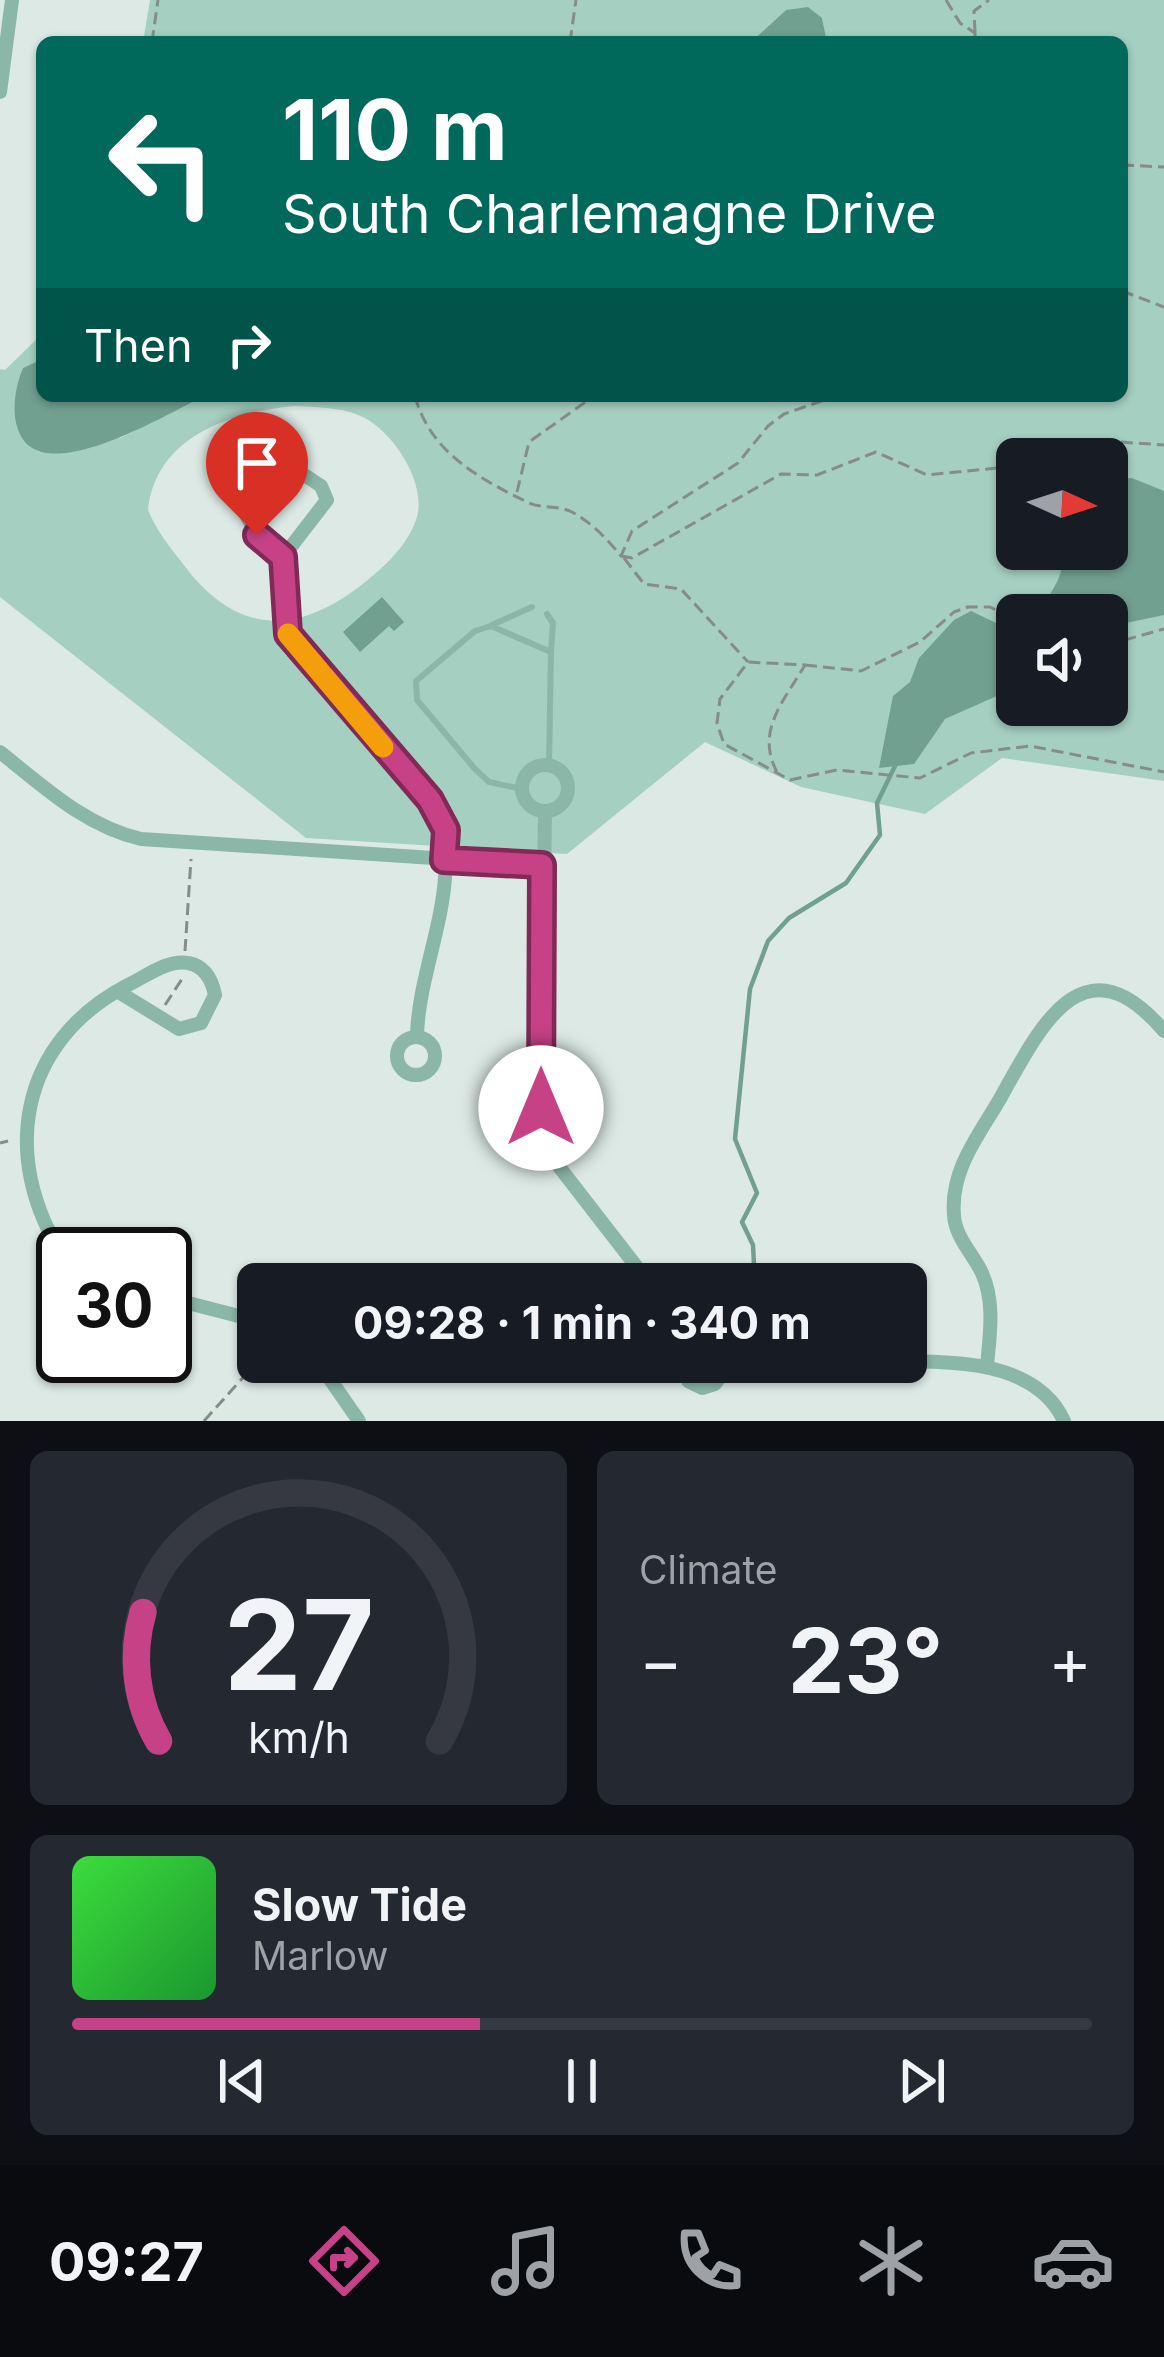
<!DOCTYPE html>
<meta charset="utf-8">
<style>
:root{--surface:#171b24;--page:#242831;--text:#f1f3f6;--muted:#9ea1a6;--line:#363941;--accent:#c64186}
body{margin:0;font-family:Inter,sans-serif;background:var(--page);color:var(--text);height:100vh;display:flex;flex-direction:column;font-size:45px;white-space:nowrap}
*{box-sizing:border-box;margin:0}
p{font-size:39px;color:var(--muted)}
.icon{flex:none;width:66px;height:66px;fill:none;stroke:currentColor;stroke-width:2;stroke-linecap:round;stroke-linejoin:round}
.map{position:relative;height:1421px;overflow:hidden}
.sheet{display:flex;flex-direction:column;gap:30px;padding:30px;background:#0d0f14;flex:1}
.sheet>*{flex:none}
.guide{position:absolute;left:36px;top:36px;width:1092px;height:366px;border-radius:18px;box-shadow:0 3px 9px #0004;background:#00695c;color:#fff;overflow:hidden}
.needle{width:78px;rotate:93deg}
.fabs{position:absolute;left:996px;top:438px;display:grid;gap:24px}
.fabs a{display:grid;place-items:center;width:132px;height:132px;border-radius:18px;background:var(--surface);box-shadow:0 3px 9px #0004;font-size:60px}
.speed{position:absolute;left:36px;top:1227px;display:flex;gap:24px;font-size:60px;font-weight:700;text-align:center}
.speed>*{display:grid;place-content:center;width:156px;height:156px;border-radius:50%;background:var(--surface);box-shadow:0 3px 9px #0004;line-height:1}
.speed .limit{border:6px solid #111;border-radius:18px;background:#fff;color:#111}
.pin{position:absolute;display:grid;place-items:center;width:102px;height:102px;color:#fff;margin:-123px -51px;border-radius:50% 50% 50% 0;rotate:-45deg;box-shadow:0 0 12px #0007}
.pin .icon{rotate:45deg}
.me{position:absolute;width:132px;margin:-66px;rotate:0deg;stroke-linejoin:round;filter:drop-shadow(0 0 9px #0008)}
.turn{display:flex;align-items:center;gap:42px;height:252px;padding:0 48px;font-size:54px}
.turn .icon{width:156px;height:156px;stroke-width:2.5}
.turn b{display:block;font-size:84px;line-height:102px}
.then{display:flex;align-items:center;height:114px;padding:0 48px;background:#0003;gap:24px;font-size:45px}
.big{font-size:90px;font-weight:700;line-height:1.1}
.sheet .card{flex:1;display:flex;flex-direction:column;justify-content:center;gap:18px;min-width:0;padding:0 42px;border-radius:18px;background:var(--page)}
.sheet .dial{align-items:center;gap:0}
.dial svg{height:312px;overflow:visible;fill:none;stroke:var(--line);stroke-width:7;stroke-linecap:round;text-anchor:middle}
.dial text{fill:var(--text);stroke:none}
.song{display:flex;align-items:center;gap:36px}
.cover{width:144px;height:144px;border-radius:18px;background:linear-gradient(135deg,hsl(120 70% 55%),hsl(130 70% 35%))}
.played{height:12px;border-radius:6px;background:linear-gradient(90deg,var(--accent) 40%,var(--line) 40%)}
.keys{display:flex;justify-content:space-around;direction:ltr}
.heat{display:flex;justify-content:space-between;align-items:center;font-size:66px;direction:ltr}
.sheet .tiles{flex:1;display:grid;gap:30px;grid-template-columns:1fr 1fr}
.card:last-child{grid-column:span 2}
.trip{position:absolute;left:237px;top:1263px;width:690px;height:120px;border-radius:18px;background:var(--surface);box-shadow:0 3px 9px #0004;font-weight:700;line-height:120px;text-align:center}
.menu{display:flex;height:192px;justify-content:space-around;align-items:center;background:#090b0e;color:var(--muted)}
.menu .icon{width:84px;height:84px}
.menu .active{color:var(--accent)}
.menu b{font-size:54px;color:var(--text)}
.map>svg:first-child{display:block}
.green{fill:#a5cfc1;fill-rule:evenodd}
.water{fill:#71a090}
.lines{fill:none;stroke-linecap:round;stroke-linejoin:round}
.stream{stroke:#71a090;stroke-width:4.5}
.path{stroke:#848d8a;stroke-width:3;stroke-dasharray:12 6;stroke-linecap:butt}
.lane{stroke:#8bb7a8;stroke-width:6}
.street{stroke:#8bb7a8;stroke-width:14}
.route-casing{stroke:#812a57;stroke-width:30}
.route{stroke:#c64186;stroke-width:21}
.slow{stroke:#f59e0b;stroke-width:21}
</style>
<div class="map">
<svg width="1164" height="1421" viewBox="0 0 1164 1421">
<rect width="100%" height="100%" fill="#dce9e5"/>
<path class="green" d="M150 0H1164V781L1002 758 925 814 801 787 705 742 567 854 306 838 0 597V369L5 370 42 334V359L23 368 15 400 120 438 205 396H1122V42H827L822 18 786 10 751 42H143ZM294 406C314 407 338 407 358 415 391 427 429 484 416 520 407 546 384 567 364 583 296 637 236 635 183 564 169 546 156 530 148 510 156 436 231 412 294 406ZM1017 459H1107V549H1017ZM1017 615H1107V705H1017Z"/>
<g class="water">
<path d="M808 7 822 18 827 42H751L786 10Z"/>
<path d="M42 359V396H205C169 412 43 491 19 432 11 413 15 387 23 368Z"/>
<path d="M1132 478 1164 491V615L1107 627V615H1039C1047 593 1071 574 1058 549H1107V480Z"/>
<path d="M382 597 404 622 394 631 389 626 360 652 343 632Z"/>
<path d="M971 611 1017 633V687L945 719 914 764 879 768 893 696 910 682 919 658 954 620Z"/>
</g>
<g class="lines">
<path class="stream" d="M755 1284 753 1245 742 1222 757 1193 735 1139 750 989 768 941 789 918 846 883 880 835 877 803 895 766"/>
<g class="path">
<path d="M946 0 960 23 975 33V42"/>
<path d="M975 32 974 11 989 0"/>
<path d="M152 42 158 0"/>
<path d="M570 42 576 0"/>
<path d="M1122 165 1164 167"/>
<path d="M1122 291 1164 307"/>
<path d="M415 396C430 452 478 478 527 502 540 509 558 505 572 512 592 523 607 539 621 556L632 531 738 463 768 426 784 414 836 396"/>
<path d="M1051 459 1120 442 1164 445"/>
<path d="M517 492 529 442 594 396"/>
<path d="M621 556 632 558 781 474 817 475 876 452 927 475 1017 466"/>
<path d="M624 558 644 584 681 589 748 662"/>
<path d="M1107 645 1164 629"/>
<path d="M805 665 861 671 920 642 954 612 968 607H990L1017 621"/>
<path d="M777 772C755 731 784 701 805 665L748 662 720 699 717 723 724 744 790 780 837 770 920 778 971 753 1030 746 1164 772"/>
<path d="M185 951 191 859"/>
<path d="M165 1005 182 979"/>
<path d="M0 1143 8 1141"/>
<path d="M204 1421 258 1361"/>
</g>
<g class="lane">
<path d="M547 614 553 623 551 652"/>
<path d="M492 625 532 607"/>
<path d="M522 789 489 782 475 769 417 700 416 681 475 631 491 626 551 652 549 765"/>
</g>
<g class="street">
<path d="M0 92 12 0"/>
<path d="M283 557 257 534 242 508 246 493 258 485 306 476 321 486 327 500 283 557 288 634 430 801C471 873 418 960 417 1037"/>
<path d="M0 752C44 787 85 826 141 839L541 865"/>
<circle cx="545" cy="788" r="23"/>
<path d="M545 811 541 1108 550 1155 650 1284"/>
<circle cx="416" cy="1056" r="19"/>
<path d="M63 1256C0 1158 18 1042 128 985 145 977 168 959 188 963 205 966 212 980 215 995L201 1023 179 1029 117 991"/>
<path d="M165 1297 258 1321"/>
<path d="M318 1362 359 1421"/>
<path d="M684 1362 688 1381 702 1388 715 1384 731 1362"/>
<path d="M748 1362C835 1378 1021 1325 1064 1421"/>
<path d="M987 1365C990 1334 995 1302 982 1273 973 1254 955 1237 954 1215 950 1169 980 1134 1001 1097 1041 1025 1084 937 1164 1031"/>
</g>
</g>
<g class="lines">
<defs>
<path id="route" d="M257 535 283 557 288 634 430 800 446 830 444 860 542 865 541 1108"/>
</defs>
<use href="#route" class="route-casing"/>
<use href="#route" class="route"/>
<path class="slow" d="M288 634 383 747"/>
</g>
</svg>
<div class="fabs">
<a><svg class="needle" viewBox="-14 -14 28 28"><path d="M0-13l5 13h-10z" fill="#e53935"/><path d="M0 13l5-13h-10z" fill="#9ea1a6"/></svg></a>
<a><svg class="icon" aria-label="sound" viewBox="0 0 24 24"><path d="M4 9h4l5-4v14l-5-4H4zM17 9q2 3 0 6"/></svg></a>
</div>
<div class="speed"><div class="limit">30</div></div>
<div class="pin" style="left:257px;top:535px;background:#d93025"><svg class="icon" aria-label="arrive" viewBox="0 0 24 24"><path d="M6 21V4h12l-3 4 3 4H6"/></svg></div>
<svg class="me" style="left:541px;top:1108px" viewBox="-20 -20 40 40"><circle r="19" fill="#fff"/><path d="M0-13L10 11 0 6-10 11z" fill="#c64186"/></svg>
<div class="trip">09:28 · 1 min · 340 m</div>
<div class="guide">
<div class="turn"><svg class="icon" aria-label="left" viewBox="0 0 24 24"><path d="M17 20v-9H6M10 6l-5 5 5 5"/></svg><div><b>110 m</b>South Charlemagne Drive</div></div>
<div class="then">Then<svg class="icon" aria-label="right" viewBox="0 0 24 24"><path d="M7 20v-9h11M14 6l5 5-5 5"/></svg></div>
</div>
</div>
<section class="sheet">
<div class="tiles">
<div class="card dial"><svg viewBox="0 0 100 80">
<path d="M14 69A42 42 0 1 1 86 69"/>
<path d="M14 69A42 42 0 0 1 10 36" stroke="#c64186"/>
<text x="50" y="56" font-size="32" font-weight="700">27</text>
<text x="50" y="72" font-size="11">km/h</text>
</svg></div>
<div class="card"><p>Climate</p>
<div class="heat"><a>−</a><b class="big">23°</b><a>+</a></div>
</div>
<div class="card">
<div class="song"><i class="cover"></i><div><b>Slow Tide</b><p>Marlow</p></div></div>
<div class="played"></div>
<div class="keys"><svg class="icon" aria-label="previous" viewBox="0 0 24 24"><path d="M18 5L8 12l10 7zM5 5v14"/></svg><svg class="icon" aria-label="pause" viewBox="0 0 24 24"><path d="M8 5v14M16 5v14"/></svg><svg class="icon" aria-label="next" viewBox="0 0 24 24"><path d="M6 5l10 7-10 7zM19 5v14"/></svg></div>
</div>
</div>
</section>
<nav class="menu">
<b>09:27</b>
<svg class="icon active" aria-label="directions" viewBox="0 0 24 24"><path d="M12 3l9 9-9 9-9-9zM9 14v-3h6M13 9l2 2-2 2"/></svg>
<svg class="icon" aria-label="music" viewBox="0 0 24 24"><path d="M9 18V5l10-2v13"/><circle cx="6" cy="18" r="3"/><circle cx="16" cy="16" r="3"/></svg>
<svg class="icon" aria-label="phone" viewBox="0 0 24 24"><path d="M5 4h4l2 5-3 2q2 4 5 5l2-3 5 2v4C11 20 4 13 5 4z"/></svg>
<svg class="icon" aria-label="climate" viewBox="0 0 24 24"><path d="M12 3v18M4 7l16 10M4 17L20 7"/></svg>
<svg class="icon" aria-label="car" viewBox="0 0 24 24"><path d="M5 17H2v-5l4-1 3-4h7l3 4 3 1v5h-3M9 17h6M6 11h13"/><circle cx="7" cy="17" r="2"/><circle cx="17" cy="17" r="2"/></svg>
</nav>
